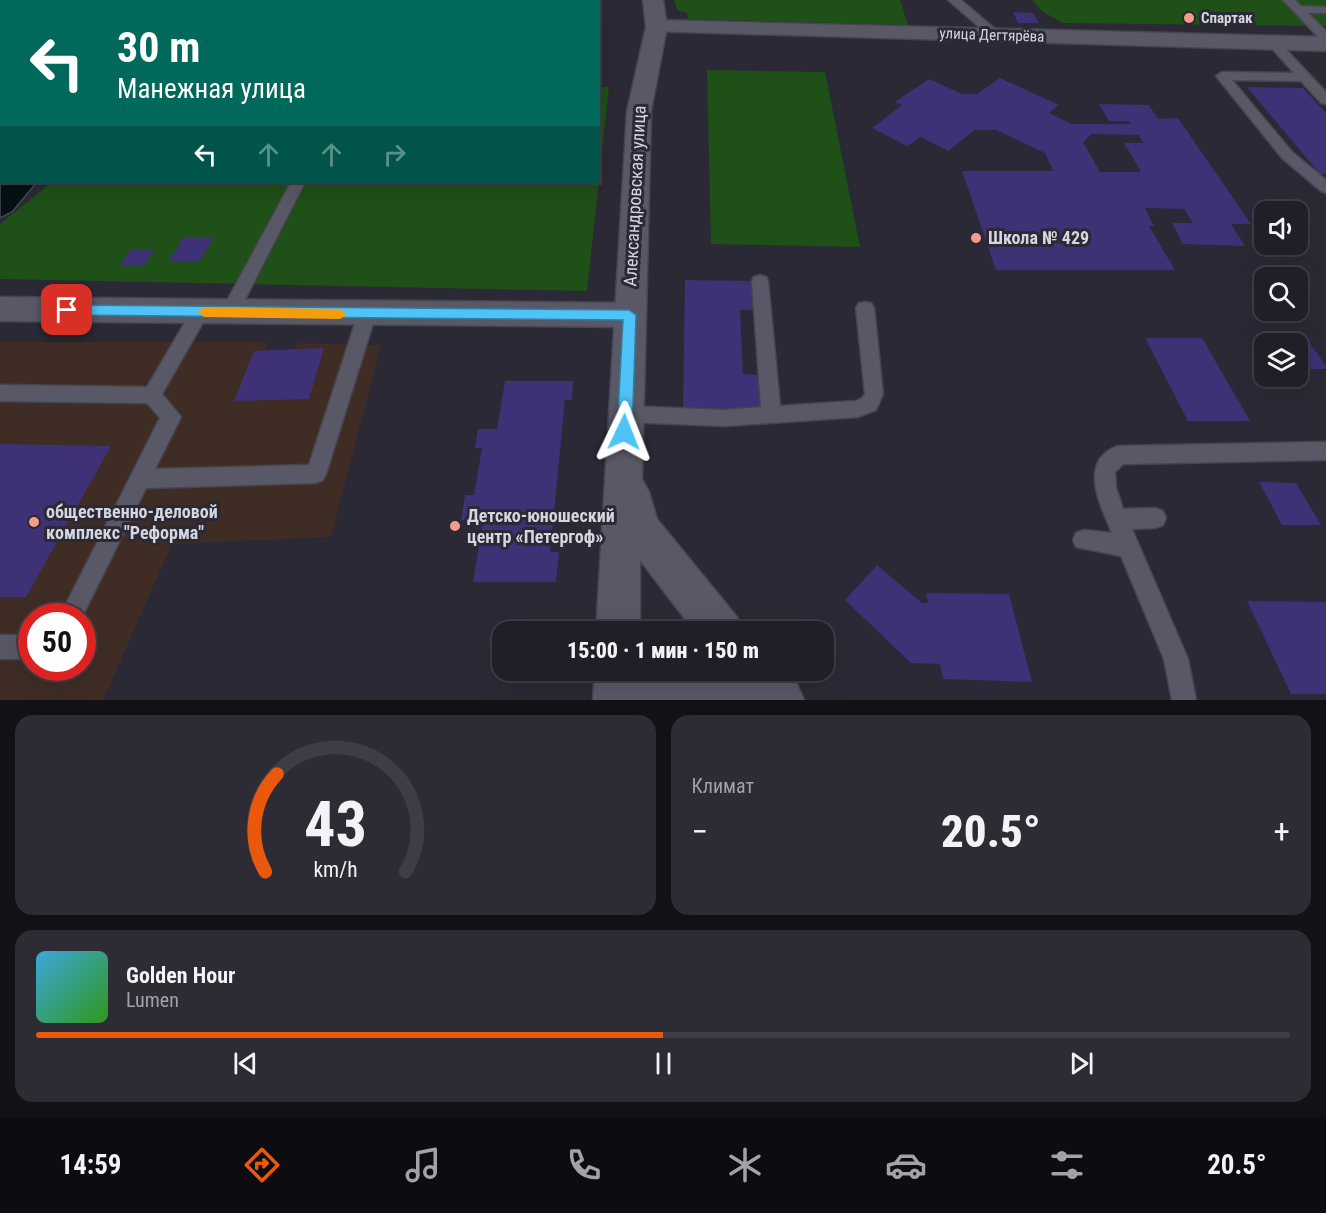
<!DOCTYPE html>
<html lang="ru">
<meta charset="utf-8">
<style>
:root{--surface:#201f28;--page:#2d2c34;--text:#f1f3f6;--muted:#a2a2a8;--line:#3d3d45;--accent:#ea580c}
body{margin:0;font-family:"Roboto Condensed",sans-serif;background:var(--page);color:var(--text);height:100vh;display:flex;flex-direction:column;font-size:22px;white-space:nowrap}
*{box-sizing:border-box;margin:0}
p{font-size:20px;color:var(--muted)}
.icon{flex:none;width:33px;height:33px;fill:none;stroke:currentColor;stroke-width:2;stroke-linecap:round;stroke-linejoin:round}
.map{position:relative;height:700px;overflow:hidden}
.panel{display:flex;flex-direction:column;gap:15px;padding:15px;background:#121116;flex:1}
.panel>*{flex:none}
.top-card{position:absolute;left:0px;top:0px;width:600px;height:183px;box-shadow:0 6px 24px #0002,0 0 0 2px var(--line);background:#00695c;color:#fff;overflow:hidden}
.fabs{position:absolute;left:1254px;top:201px;display:grid;gap:12px}
.fabs a{display:grid;place-items:center;width:54px;height:54px;border-radius:12px;background:var(--surface);box-shadow:0 6px 24px #0002,0 0 0 2px var(--line);font-size:30px}
.speed{position:absolute;left:18px;top:603px;display:flex;gap:12px;font-size:30px;font-weight:700;text-align:center}
.speed>*{display:grid;place-content:center;width:78px;height:78px;border-radius:50%;background:var(--surface);box-shadow:0 6px 24px #0002,0 0 0 2px var(--line);line-height:1}
.speed .limit{border:9px solid #d22;background:#fff;color:#111}
.pin{position:absolute;display:grid;place-items:center;width:51px;height:51px;color:#fff;margin:-26px;border-radius:12px;box-shadow:0 3px 9px #0006}
.me{position:absolute;width:66px;margin:-33px;rotate:2deg;stroke-linejoin:round;filter:drop-shadow(0 0 4px #0008)}
.turn{display:flex;align-items:center;gap:21px;height:126px;padding:0 18px;font-size:27px}
.turn .icon{width:78px;height:78px;stroke-width:2.5}
.turn b{display:block;font-size:42px;line-height:51px}
.lanes{display:flex;align-items:center;height:57px;padding:0 18px;background:#0003;justify-content:center;gap:30px;direction:ltr}
.lanes .off{opacity:.35}
.big{font-size:45px;font-weight:800;line-height:1.1}
.panel .tile{flex:1;display:flex;flex-direction:column;justify-content:center;gap:9px;min-width:0;padding:0 21px;border-radius:18px;background:var(--page)}
.panel .dial{align-items:center;gap:0}
.dial svg{height:156px;overflow:visible;fill:none;stroke:var(--line);stroke-width:7;stroke-linecap:round;text-anchor:middle}
.dial text{fill:var(--text);stroke:none}
.song{display:flex;align-items:center;gap:18px}
.cover{width:72px;height:72px;border-radius:9px;background:linear-gradient(135deg,hsl(200 70% 55%),hsl(110 70% 35%))}
.played{height:6px;border-radius:3px;background:linear-gradient(90deg,var(--accent) 50%,var(--line) 50%)}
.keys{display:flex;justify-content:space-around;direction:ltr}
.heat{display:flex;justify-content:space-between;align-items:center;font-size:33px;direction:ltr}
.panel .tiles{flex:1;display:grid;gap:15px;grid-template-columns:1fr 1fr}
.tile:last-child{grid-column:span 2}
.trip{position:absolute;left:492px;top:621px;width:342px;height:60px;border-radius:18px;background:var(--surface);box-shadow:0 6px 24px #0002,0 0 0 2px var(--line);font-weight:800;line-height:60px;text-align:center}
.tabs{display:flex;height:96px;justify-content:space-around;align-items:center;background:#0d0c10;color:var(--muted)}
.tabs .icon{width:42px;height:42px}
.tabs .current{color:var(--accent)}
.tabs b{font-size:27px;color:var(--text)}
.map>svg:first-child{display:block}
.industrial{fill:#3f2d25;fill-rule:evenodd}
.green{fill:#1e5018}
.water{fill:#041216;stroke:#434d52;stroke-width:1.5}
.building{fill:#3e3176;fill-rule:evenodd}
.lines{fill:none;stroke-linecap:round;stroke-linejoin:round}
.lane-casing{stroke:#46454f;stroke-width:3}
.street-casing{stroke:#46454f;stroke-width:3}
.secondary-casing{stroke:#46454f;stroke-width:3}
.lane{fill:#595866;fill-rule:evenodd}
.street{fill:#595866;fill-rule:evenodd}
.secondary{fill:#595866;fill-rule:evenodd}
.route{fill:#4fc3f7;stroke:#337fa1;stroke-width:1.5}
.slow{fill:#f59e0b}
.poi-dot{fill:#f49d8d;stroke:#2a2935;stroke-width:2}
.labels{text-anchor:middle;stroke-width:6;stroke-linejoin:round;paint-order:stroke}
.far-poi-label{font-size:15px;font-weight:bold;fill:#d6d6de;stroke:#2a2935;text-anchor:start}
.far-street-label{font-size:15px;fill:#d6d6de;stroke:#2a2935}
.street-label{font-size:18px;fill:#d6d6de;stroke:#2a2935}
.poi-label{font-size:18px;font-weight:bold;fill:#d6d6de;stroke:#2a2935;text-anchor:start}
</style>
<div class="map">
<svg width="1326" height="700" viewBox="0 0 1326 700">
<rect width="100%" height="100%" fill="#2a2935"/>
<path class="industrial" d="M0 342H267L265 350 295 349 297 343 381 345 331 537 172 544 103 700H0ZM32 616H82V668H32Z"/>
<g class="green">
<path d="M674 0H900L908 25 688 19 687 13 677 10Z"/>
<path d="M1032 0H1326V26L1063 23 1043 12Z"/>
<path d="M707 70 825 72 860 247 711 244Z"/>
<path d="M599 87H609L587 291 0 279V224L52 182H598Z"/>
</g>
<path class="water" d="M0 159 2 182H37L12 212 0 218Z"/>
<g class="building">
<path d="M1013 12 1033 13 1039 23H1018Z"/>
<path d="M1000 78 1059 105 1049 113 1072 124H1131L1129 121H1109L1099 104 1149 105 1158 119 1178 118 1251 224H1231L1245 246 1183 244 1172 223H1193L1184 209 1145 208 1154 226H1149L1175 270H996L962 171H1053L1045 153 996 130H975L948 151 921 137 907 146 872 128 902 105 895 102 929 79 962 94H977ZM1092 134 1138 135 1144 143H1124L1141 172H1100L1083 142Z"/>
<path d="M1247 87 1303 88 1326 113V174H1320Z"/>
<path d="M183 237H214L200 261H169Z"/>
<path d="M131 249 154 250 144 266 120 265Z"/>
<path d="M685 280 751 281 753 310H740L743 374 758 375 760 410 683 408Z"/>
<path d="M1265 332H1302L1326 366V369H1298V344H1273Z"/>
<path d="M1145 338H1202L1250 421H1188Z"/>
<path d="M324 348 309 399 234 401 254 351Z"/>
<path d="M505 381H573L572 400H565L550 552H559L556 582H473L483 521 461 520 465 495H474L482 448H475L478 429H497Z"/>
<path d="M0 444 111 446 26 597H0Z"/>
<path d="M1259 482 1296 483 1321 525H1282Z"/>
<path d="M877 565 922 603H928L926 593 1009 594 1032 682 943 679 940 664 911 663 845 600Z"/>
<path d="M1247 601 1326 602V694H1291Z"/>
</g>
<g class="lines">
<defs>
<g id="lane">
<path d="M272 0H284L272 2Z"/>
<path d="M948 0H961L1002 35 996 39 992 38Z"/>
<path d="M1283 0H1295L1301 6 1326 7V13H1308L1326 31V42L1322 41Z"/>
<path d="M1273 39 1277 40 1326 92V104L1321 103 1301 81 1232 80 1292 152 1326 180V193L1321 191 1282 158 1216 76 1222 72 1294 73 1267 43Z"/>
<path d="M291 182H305L236 317 230 319 224 317 221 312Z"/>
<path d="M760 275 766 277 768 281 780 406 856 401 862 398 865 394 856 308 859 303 865 302 871 303 874 308 883 394 876 410 858 417 725 426 625 422 618 420 615 414 618 408 625 406 725 410 761 407 752 281 754 277Z"/>
<path d="M200 305 206 307 209 312 162 394 181 417 155 469 309 465 358 314 361 309 367 307 373 309 376 314 326 474 323 480 316 483 146 488 82 617 60 616 160 418 147 403 0 401V385L147 387 194 307Z"/>
<path d="M1326 442V460L1123 464 1115 472 1116 488 1123 509 1155 508 1163 511 1166 518 1163 525 1155 528 1132 529 1188 659 1196 700H1172L1164 659 1121 556 1076 547 1073 540 1076 533 1084 530 1112 533C1102 508 1076 461 1118 446Z"/>
<rect x="0" y="635" width="32" height="24"/>
</g>
<g id="street">
<path d="M657 20 1326 37V51L649 31 646 26 649 21Z"/>
<path d="M0 297 629 303 640 306 645 315 640 324 629 327 0 321Z"/>
</g>
<g id="secondary">
<path d="M643 0H663L667 27 651 111 642 479 649 492 657 519 737 617 743 632H695L640 560V632H596L627 111 646 27Z"/>
<path d="M595 670H639V681L655 670H777L797 684 804 700H593Z"/>
</g>
</defs>
<use href="#lane" class="lane-casing"/>
<use href="#street" class="street-casing"/>
<use href="#secondary" class="secondary-casing"/>
<use href="#lane" class="lane"/>
<use href="#street" class="street"/>
<use href="#secondary" class="secondary"/>
</g>
<path class="route" d="M67 305 629 310 636 315 632 432 630 436 624 438 619 436 617 432 623 320 67 315 60 310Z"/>
<path class="slow" d="M204 307 340 309 347 314 340 319 204 317 198 312Z"/>
<g class="poi-dot">
<circle cx="1189" cy="18" r="6"/>
<circle cx="976" cy="238" r="6"/>
<circle cx="34" cy="522" r="6"/>
<circle cx="455" cy="526" r="6"/>
</g>
<g class="labels">
<g class="far-poi-label">
<text x="1201" y="23">Спартак</text>
</g>
<g class="far-street-label">
<text transform="translate(992 35) rotate(2)" y="5">улица Дегтярёва</text>
</g>
<g class="street-label">
<text transform="translate(635 196) rotate(-87)" y="6">Александровская улица</text>
</g>
<g class="poi-label">
<text x="988" y="244">Школа № 429</text>
<text x="46" y="518">oбщеcтвенно-деловoй<tspan x="46" dy="21">кoмплeкc "Peфoрма"</tspan></text>
<text x="467" y="522">Детско-юношеский<tspan x="467" dy="21">центр «Петергоф»</tspan></text>
</g>
</g>
</svg>
<div class="fabs">
<a><svg class="icon" aria-label="sound" viewBox="0 0 24 24"><path d="M4 9h4l5-4v14l-5-4H4zM17 9q2 3 0 6"/></svg></a>
<a><svg class="icon" aria-label="search" viewBox="0 0 24 24"><circle cx="10" cy="10" r="6"/><path d="M15 15l6 6"/></svg></a>
<a><svg class="icon" aria-label="layers" viewBox="0 0 24 24"><path d="M12 4l9 5-9 5-9-5zM3 14l9 5 9-5"/></svg></a>
</div>
<div class="speed"><div class="limit">50</div></div>
<div class="pin" style="left:67px;top:310px;background:#d93025"><svg class="icon" aria-label="arrive" viewBox="0 0 24 24"><path d="M6 21V4h12l-3 4 3 4H6"/></svg></div>
<svg class="me" style="left:624px;top:432px" viewBox="-20 -20 40 40"><path d="M0-17L14 15 0 8-14 15z" fill="#4fc3f7" stroke="#fff" stroke-width="4"/></svg>
<div class="trip">15:00 · 1 мин · 150 m</div>
<div class="top-card">
<div class="turn"><svg class="icon" aria-label="left" viewBox="0 0 24 24"><path d="M17 20v-9H6M10 6l-5 5 5 5"/></svg><div><b>30 m</b>Манежная улица</div></div>
<div class="lanes"><svg class="icon" aria-label="left" viewBox="0 0 24 24"><path d="M17 20v-9H6M10 6l-5 5 5 5"/></svg><svg class="icon off" aria-label="ahead" viewBox="0 0 24 24"><path d="M12 20V5M6 11l6-6 6 6"/></svg><svg class="icon off" aria-label="ahead" viewBox="0 0 24 24"><path d="M12 20V5M6 11l6-6 6 6"/></svg><svg class="icon off" aria-label="right" viewBox="0 0 24 24"><path d="M7 20v-9h11M14 6l5 5-5 5"/></svg></div>
</div>
</div>
<section class="panel">
<div class="tiles">
<div class="tile dial"><svg viewBox="0 0 100 80">
<path d="M14 69A42 42 0 1 1 86 69"/>
<path d="M14 69A42 42 0 0 1 20 19" stroke="#ea580c"/>
<text x="50" y="56" font-size="32" font-weight="700">43</text>
<text x="50" y="72" font-size="11">km/h</text>
</svg></div>
<div class="tile"><p>Климат</p>
<div class="heat"><a>−</a><b class="big">20.5°</b><a>+</a></div>
</div>
<div class="tile">
<div class="song"><i class="cover"></i><div><b>Golden Hour</b><p>Lumen</p></div></div>
<div class="played"></div>
<div class="keys"><svg class="icon" aria-label="previous" viewBox="0 0 24 24"><path d="M18 5L8 12l10 7zM5 5v14"/></svg><svg class="icon" aria-label="pause" viewBox="0 0 24 24"><path d="M8 5v14M16 5v14"/></svg><svg class="icon" aria-label="next" viewBox="0 0 24 24"><path d="M6 5l10 7-10 7zM19 5v14"/></svg></div>
</div>
</div>
</section>
<nav class="tabs">
<b>14:59</b>
<svg class="icon current" aria-label="directions" viewBox="0 0 24 24"><path d="M12 3l9 9-9 9-9-9zM9 14v-3h6M13 9l2 2-2 2"/></svg>
<svg class="icon" aria-label="music" viewBox="0 0 24 24"><path d="M9 18V5l10-2v13"/><circle cx="6" cy="18" r="3"/><circle cx="16" cy="16" r="3"/></svg>
<svg class="icon" aria-label="phone" viewBox="0 0 24 24"><path d="M5 4h4l2 5-3 2q2 4 5 5l2-3 5 2v4C11 20 4 13 5 4z"/></svg>
<svg class="icon" aria-label="climate" viewBox="0 0 24 24"><path d="M12 3v18M4 7l16 10M4 17L20 7"/></svg>
<svg class="icon" aria-label="car" viewBox="0 0 24 24"><path d="M5 17H2v-5l4-1 3-4h7l3 4 3 1v5h-3M9 17h6M6 11h13"/><circle cx="7" cy="17" r="2"/><circle cx="17" cy="17" r="2"/></svg>
<svg class="icon" aria-label="filters" viewBox="0 0 24 24"><path d="M4 7h16M4 17h16"/><circle cx="9" cy="7" r="2"/><circle cx="15" cy="17" r="2"/></svg>
<b>20.5°</b>
</nav>
